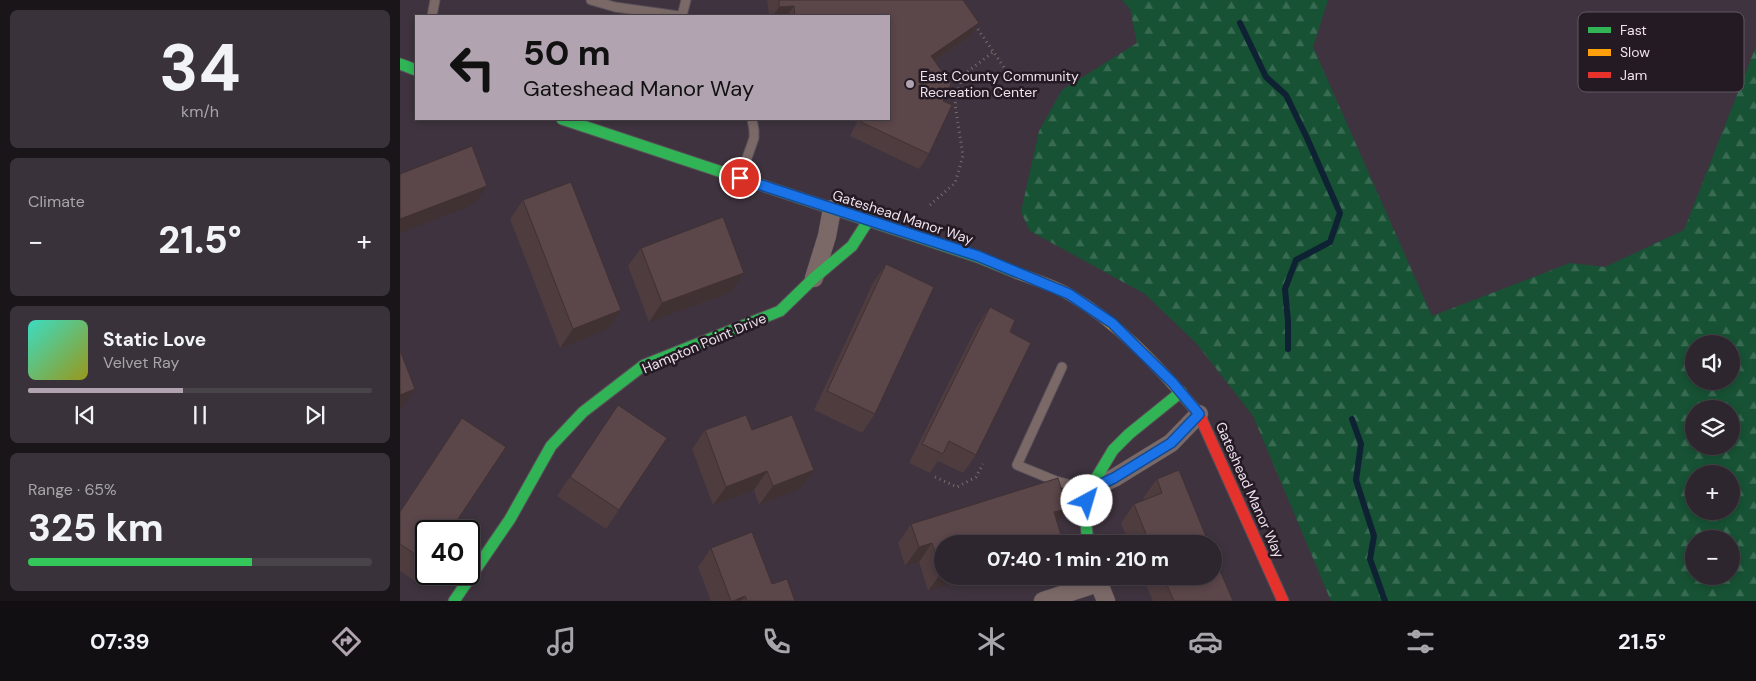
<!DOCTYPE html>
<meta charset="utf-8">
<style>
:root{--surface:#2e262e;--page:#3a323a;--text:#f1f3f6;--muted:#a7a5aa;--line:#49434a;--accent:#b1a4b0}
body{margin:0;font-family:"DM Sans",sans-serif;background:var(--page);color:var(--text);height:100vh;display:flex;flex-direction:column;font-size:19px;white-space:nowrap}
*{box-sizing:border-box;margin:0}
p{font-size:16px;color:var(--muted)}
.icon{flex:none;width:28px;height:28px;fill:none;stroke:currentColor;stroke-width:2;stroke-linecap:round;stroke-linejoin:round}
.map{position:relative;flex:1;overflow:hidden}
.drawer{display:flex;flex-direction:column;gap:10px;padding:10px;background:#191519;width:400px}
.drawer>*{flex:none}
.guide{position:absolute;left:15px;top:15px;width:475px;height:105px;border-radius:0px;box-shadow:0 2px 8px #0003,0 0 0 1px var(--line);background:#b1a4b0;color:#111;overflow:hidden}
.buttons{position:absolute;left:1285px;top:335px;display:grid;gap:10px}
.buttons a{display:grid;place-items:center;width:55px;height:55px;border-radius:50%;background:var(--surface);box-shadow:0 2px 8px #0003,0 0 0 1px var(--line);font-size:25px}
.speed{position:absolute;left:15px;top:520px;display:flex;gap:10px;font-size:25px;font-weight:700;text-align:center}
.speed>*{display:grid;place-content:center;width:65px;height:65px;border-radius:50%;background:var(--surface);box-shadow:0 2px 8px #0003,0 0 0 1px var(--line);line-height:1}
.speed .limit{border:2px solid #111;border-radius:8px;background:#fff;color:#111}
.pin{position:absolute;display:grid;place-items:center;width:42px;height:42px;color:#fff;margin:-21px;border:2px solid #fff;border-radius:50%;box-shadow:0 1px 5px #0007}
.me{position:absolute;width:55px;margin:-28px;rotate:39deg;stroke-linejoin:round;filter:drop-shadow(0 0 4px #0008)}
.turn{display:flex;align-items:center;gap:18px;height:105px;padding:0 25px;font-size:22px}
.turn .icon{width:65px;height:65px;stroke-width:2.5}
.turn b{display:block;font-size:35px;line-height:42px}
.big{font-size:38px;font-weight:800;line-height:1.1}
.drawer .card{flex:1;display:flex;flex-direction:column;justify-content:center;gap:8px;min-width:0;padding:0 18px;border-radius:8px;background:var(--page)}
.drawer .dial{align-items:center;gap:0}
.dial b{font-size:65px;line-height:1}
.song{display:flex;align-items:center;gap:15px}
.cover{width:60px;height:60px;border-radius:8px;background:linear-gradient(135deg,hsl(170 70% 55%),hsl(60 70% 35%))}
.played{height:5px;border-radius:2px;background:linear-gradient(90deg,var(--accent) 45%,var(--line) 45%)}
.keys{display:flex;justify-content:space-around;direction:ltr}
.heat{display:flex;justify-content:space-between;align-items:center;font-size:28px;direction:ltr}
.charge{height:8px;border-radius:4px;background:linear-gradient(90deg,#34c759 65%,var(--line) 0)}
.trip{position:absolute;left:534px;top:535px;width:288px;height:50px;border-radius:25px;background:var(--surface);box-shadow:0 2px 8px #0003,0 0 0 1px var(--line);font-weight:800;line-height:50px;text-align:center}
.tab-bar{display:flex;height:80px;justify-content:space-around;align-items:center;background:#120f12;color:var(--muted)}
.tab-bar .icon{width:35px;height:35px}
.tab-bar .selected{color:var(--accent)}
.tab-bar b{font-size:22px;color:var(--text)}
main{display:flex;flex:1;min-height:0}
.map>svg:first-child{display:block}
.forest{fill:url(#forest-firs);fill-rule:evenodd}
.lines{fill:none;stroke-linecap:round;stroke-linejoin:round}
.stream{stroke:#0e2233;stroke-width:6}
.lane-casing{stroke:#595059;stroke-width:11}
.street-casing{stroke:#595059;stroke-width:19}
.fast-casing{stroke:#595059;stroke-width:13}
.slow-casing{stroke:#595059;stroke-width:13}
.jam-casing{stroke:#595059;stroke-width:13}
.path{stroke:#7b6e6f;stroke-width:3;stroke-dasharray:1 4;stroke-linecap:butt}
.lane{stroke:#7a6967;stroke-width:9}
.street{stroke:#7a6967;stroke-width:18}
.fast{stroke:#30b455;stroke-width:11}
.slow{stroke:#ff9f0a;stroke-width:11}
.jam{stroke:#e5322d;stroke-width:11}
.wall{fill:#4e3c3f}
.shaded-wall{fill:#403133}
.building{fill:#5b4649;stroke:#403133}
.route-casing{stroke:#114b97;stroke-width:12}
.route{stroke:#1a73e8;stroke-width:9}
.poi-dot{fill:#b1a4b0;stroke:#241a23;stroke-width:2}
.labels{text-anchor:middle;stroke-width:5;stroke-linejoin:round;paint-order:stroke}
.poi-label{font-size:14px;fill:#efe1ee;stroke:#241a23;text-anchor:start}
.street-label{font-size:14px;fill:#efe1ee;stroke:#241a23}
.key{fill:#241a23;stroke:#615660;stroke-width:1}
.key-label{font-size:14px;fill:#efe1ee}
</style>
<main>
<section class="drawer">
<div class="card dial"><b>34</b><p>km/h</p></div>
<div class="card"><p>Climate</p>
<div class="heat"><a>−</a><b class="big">21.5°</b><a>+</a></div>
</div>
<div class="card">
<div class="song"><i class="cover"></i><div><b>Static Love</b><p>Velvet Ray</p></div></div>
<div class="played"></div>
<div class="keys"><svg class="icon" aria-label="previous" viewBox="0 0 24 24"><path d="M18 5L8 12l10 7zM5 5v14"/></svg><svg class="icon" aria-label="pause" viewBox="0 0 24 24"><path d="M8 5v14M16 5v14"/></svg><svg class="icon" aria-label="next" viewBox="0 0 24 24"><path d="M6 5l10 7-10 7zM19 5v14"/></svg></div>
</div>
<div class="card"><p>Range · 65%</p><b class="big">325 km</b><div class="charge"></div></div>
</section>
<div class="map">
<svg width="1356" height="601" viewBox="0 0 1356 601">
<defs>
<pattern id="forest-firs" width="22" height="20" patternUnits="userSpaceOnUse" patternTransform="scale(1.25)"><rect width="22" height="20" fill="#175234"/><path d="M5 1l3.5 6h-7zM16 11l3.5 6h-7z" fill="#396b52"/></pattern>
</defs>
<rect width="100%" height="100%" fill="#3e333e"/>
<path class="forest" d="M722 0H928L913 47 1032 316 1170 263 1205 267 1284 230 1356 46V601H931L853 416 797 344 745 294 630 231 621 212 639 131 662 90 737 43 730 9ZM1294 344H1331V381H1294ZM1294 409H1331V446H1294ZM1294 474H1331V511H1294ZM1294 539H1331V576H1294Z"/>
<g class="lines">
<g class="stream">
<path d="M840 23 866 77 886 95 907 138 940 213 930 242 896 260 885 289 888 321V349"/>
<path d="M952 419 961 444 956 480 974 536 970 559 985 601"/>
</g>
<defs>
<g id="lane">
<path d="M191 0 215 7 279 16"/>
<path d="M32 16 35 0"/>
<path d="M282 16 286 0"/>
<path d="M340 178 354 138V130L352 119"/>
<path d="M662 367 617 465 656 481 688 489"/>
</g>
<g id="street">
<path d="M414 278 427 236 432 209"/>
<path d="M689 490 714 478 771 443 799 414"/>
<path d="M696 576 706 601"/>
<path d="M643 601 698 583"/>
</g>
<g id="fast">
<path d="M0 64 16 70"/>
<path d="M162 119 578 257 617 273"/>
<path d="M688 544 685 513 689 490 713 450 729 434 781 392"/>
<path d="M54 601 110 519 151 446 183 412 244 365 380 311 414 278 452 246 468 221"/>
</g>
<path id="slow" d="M617 273C634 280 654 285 670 295 718 323 757 365 793 407"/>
<path id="jam" d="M793 407 799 414 883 601"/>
</defs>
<use href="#lane" class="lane-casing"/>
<use href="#street" class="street-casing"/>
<use href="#fast" class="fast-casing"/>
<use href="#slow" class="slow-casing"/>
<use href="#jam" class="jam-casing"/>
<g class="path">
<path d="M575 25 612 79"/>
<path d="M530 205 555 183 563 156 555 104 562 76 593 52"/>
<path d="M535 477 557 487 576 477 583 464"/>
</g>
<use href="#lane" class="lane"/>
<use href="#street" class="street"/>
<use href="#fast" class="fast"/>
<use href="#slow" class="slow"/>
<use href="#jam" class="jam"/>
</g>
<g class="wall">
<path d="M367 0H563L579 23 569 37 535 61 543 101 529 154 519 169 450 136 457 122 449 119H489V16H369Z"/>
<path d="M123 200 221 310 208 329 160 348 110 219Z"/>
<path d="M241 248 331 292 249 322 228 266Z"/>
<path d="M486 264 475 414 462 433 414 410 473 283Z"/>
<path d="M590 307 610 332 576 455 563 473 538 461 530 473 509 463 577 326Z"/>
<path d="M218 405 219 510 206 529 157 496Z"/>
<path d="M62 418 26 531V567L16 582 0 571V511Z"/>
<path d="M305 430H352L414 470 400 489 359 505 354 490 313 505 292 449Z"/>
<path d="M757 479 809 544H729L721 523 734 504 744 500 743 498Z"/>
<path d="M657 522 661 535 655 544H542V576L528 591 519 562 505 566 498 543 511 524Z"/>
<path d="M311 548 372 584 395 601H311L298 567Z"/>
<path d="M742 576H812L833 601H753Z"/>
</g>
<g class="shaded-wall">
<path d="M394 6 387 16H373L379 7Z"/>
<path d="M579 23 569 37 521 70 531 56Z"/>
<path d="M87 186 74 204 0 233V219Z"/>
<path d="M344 273 331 292 249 322 262 303Z"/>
<path d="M221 310 208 329 160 348 173 329Z"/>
<path d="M15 389 2 408H0V395Z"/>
<path d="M414 470 400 489 359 505 373 486Z"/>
<path d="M367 471 354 490 313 505 326 487Z"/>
<path d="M667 509 654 527V512Z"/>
<path d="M661 535 655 544H632Z"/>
<path d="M532 543 519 562 505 566 519 547Z"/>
<path d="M542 572V576H575L528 591Z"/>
<path d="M345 596 341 601H333Z"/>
</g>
<g class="building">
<path d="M379 0H563L579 23 531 56 551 84 543 101 552 105 529 154 461 122 462 119H489V16H395L394 6 379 7Z"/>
<path d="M72 146 87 186 0 219V174Z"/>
<path d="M171 182 221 310 173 329 123 200Z"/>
<path d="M323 217 344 273 262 303 241 248Z"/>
<path d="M486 264 534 287 475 414 427 391Z"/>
<path d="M590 307 615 320 610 332 631 343 576 455 549 441 543 454 522 444Z"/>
<path d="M0 350 15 389 0 395Z"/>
<path d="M218 405 267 438 219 510 170 477Z"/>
<path d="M346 415 352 430 392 415 414 470 373 486 367 471 326 487 305 430Z"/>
<path d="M62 418 106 447 50 531H26V561L0 544V512Z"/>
<path d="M779 470 809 544H750L734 504 762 493 757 479Z"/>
<path d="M658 478 667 509 654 512 661 535 632 544H542V572L532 543 519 547 511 524Z"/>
<path d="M352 532 372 584 387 579 395 601H347L345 596 333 601H331L311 548Z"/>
<path d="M812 552 833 601H774L763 576H812Z"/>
</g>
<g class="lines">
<defs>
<path id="route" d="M340 178 578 256 669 294 712 323 772 382 799 414 771 443 714 478 689 490 687 501"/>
</defs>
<use href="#route" class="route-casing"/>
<use href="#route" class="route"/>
</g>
<circle class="poi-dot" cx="510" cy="84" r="5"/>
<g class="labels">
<g class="poi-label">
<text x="520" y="81">East County Community<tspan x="520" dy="16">Recreation Center</tspan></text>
</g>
<g class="street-label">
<text transform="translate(503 217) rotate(18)" y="5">Gateshead Manor Way</text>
<text transform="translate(304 343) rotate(-23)" y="5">Hampton Point Drive</text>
<text transform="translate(850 490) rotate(66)" y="5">Gateshead Manor Way</text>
</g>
</g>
<rect x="1178" y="12" width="166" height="80" rx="8" class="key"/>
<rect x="1188" y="27" width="23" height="6" fill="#30b455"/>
<rect x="1188" y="49" width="23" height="7" fill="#ff9f0a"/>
<rect x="1188" y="72" width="23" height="6" fill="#e5322d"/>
<g class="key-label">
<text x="1220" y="35">Fast</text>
<text x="1220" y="57">Slow</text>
<text x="1220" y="80">Jam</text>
</g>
</svg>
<div class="buttons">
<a><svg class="icon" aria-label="sound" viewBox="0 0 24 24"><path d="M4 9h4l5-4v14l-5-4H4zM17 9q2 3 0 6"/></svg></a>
<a><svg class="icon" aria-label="layers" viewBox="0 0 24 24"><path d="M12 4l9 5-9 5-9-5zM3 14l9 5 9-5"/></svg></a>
<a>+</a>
<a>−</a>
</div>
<div class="speed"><div class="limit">40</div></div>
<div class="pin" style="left:340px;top:178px;background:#d93025"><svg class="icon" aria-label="arrive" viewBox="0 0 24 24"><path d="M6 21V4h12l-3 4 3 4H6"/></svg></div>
<svg class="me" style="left:687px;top:501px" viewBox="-20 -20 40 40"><circle r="19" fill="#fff"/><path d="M0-13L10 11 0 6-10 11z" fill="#1a73e8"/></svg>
<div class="trip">07:40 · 1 min · 210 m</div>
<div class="guide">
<div class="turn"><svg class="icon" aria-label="left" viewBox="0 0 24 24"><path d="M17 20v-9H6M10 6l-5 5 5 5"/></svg><div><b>50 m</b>Gateshead Manor Way</div></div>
</div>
</div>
</main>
<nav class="tab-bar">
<b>07:39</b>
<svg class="icon selected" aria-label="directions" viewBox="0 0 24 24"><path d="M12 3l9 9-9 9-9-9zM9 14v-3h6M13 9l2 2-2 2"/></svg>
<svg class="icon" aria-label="music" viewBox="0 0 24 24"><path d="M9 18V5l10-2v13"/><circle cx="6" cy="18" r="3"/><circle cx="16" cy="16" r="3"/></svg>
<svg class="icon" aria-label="phone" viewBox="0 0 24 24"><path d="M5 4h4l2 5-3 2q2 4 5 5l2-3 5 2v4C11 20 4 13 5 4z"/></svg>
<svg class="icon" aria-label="climate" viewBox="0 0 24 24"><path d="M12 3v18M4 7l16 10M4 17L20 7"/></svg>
<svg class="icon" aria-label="car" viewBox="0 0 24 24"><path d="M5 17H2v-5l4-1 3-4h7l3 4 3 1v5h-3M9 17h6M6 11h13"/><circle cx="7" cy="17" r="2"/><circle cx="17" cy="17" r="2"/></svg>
<svg class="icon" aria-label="filters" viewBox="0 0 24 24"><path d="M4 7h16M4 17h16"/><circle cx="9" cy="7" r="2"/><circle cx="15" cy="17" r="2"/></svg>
<b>21.5°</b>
</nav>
